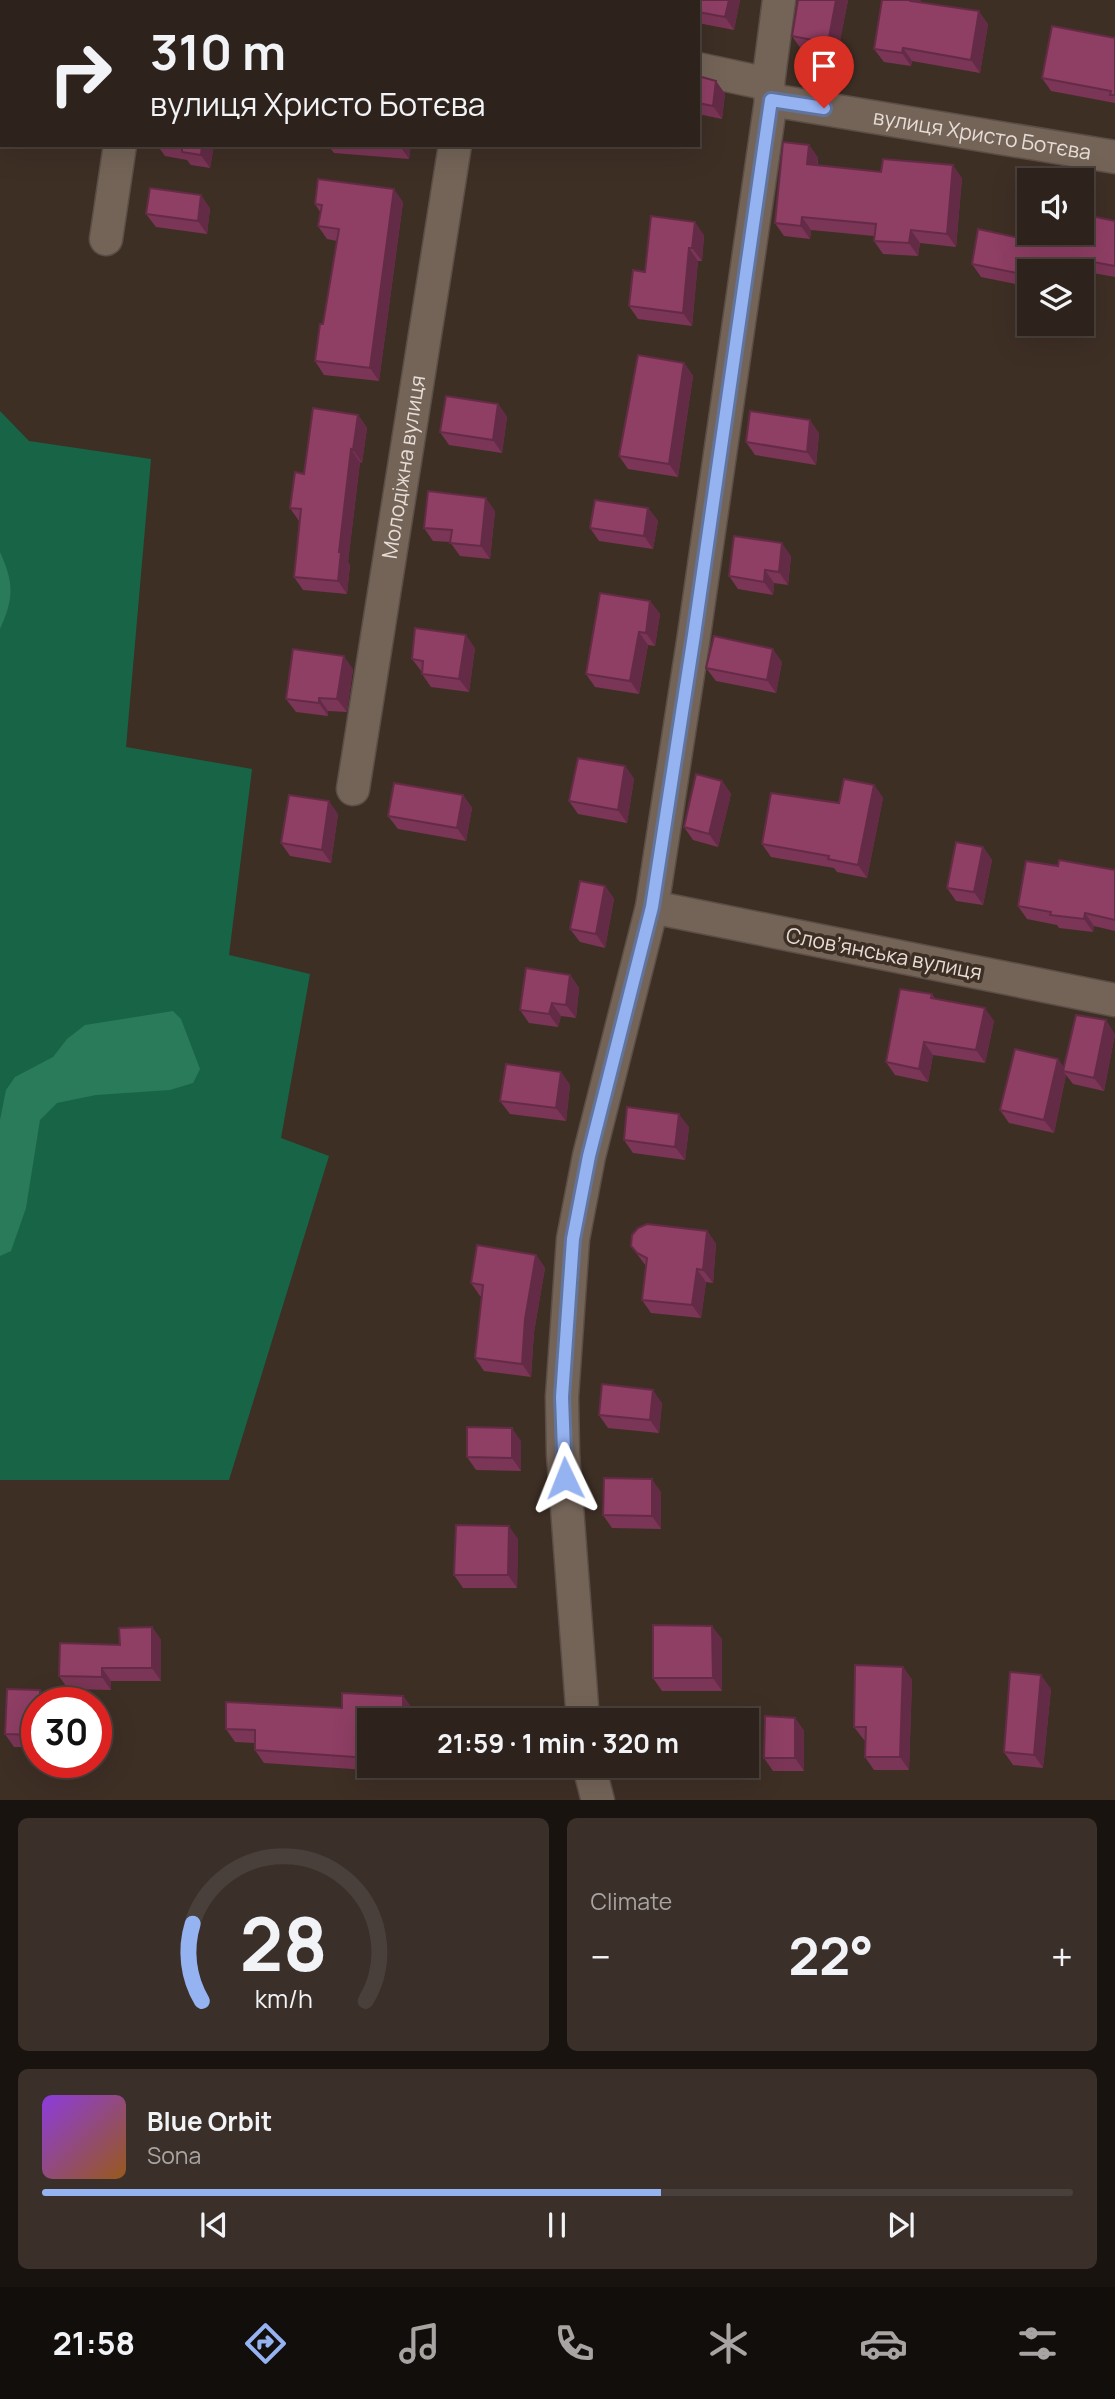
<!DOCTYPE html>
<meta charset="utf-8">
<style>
:root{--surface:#2e231c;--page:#3a2f29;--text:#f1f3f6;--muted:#a7a4a3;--line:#49403b;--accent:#95b2f1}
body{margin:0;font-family:Manrope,sans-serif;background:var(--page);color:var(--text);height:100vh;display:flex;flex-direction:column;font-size:26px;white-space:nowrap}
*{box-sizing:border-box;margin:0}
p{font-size:23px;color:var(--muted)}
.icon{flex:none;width:38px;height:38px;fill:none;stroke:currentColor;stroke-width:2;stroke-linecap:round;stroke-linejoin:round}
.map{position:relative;height:1800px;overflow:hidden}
.details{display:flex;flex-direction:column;gap:18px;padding:18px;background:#19130f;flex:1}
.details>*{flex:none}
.hud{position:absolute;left:0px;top:0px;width:700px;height:147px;box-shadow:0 7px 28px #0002,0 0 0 2px var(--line);background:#2e231c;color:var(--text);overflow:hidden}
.tools{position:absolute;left:1017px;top:168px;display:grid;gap:14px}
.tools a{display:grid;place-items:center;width:77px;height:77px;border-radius:0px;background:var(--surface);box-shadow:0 7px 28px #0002,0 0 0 2px var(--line);font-size:35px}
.speed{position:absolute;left:21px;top:1687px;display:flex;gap:14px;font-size:35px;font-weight:700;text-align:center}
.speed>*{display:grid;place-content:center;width:91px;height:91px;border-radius:50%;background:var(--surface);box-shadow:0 7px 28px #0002,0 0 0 2px var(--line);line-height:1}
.speed .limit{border:10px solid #d22;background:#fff;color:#111}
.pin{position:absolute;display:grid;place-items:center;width:60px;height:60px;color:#fff;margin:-72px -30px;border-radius:50% 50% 50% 0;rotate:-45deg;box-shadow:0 0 7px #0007}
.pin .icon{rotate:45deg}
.me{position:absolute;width:77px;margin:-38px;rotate:358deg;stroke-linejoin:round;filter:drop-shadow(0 0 5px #0008)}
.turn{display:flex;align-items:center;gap:24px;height:147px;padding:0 35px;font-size:32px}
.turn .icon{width:91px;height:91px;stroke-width:2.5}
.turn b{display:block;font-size:49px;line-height:60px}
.big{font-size:52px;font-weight:700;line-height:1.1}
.details .widget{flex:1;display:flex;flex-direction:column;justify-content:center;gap:10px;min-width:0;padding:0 24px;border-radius:10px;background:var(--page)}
.details .dial{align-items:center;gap:0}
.dial svg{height:182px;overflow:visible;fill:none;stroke:var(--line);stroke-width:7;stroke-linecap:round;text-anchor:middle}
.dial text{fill:var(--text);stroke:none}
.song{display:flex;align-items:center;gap:21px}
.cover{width:84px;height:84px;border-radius:10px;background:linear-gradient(135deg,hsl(270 70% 55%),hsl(30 70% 35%))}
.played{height:7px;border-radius:4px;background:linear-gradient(90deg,var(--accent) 60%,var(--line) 60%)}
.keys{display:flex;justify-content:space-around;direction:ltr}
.heat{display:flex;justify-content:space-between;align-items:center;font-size:38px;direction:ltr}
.details .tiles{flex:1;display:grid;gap:18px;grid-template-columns:1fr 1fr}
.widget:last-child{grid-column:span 2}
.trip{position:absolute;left:357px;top:1708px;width:402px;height:70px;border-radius:0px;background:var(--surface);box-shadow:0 7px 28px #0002,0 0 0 2px var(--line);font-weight:700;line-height:70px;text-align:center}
.tab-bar{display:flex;height:112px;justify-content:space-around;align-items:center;background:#120e0b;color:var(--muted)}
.tab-bar .icon{width:49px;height:49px}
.tab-bar .active{color:var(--accent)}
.tab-bar b{font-size:32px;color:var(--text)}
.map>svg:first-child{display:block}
.green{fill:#176546}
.forest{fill:#2a7b59}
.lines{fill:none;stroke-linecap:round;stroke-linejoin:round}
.minor-casing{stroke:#5b4e46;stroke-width:35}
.minor{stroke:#746458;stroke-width:32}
.wall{fill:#7b3556}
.shaded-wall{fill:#642b46}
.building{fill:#8f3e64;stroke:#642b46;stroke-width:2}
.route-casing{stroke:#61749d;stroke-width:18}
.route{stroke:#95b2f1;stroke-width:12}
.labels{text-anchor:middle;stroke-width:7;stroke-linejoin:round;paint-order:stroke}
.street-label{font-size:21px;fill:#e7ddd7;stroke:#3e2f25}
</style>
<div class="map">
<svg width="1115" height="1801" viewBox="0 0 1115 1801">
<rect width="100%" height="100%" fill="#3e2f25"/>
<path class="green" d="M0 411 29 441 151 459 126 747 252 769 229 955 310 974 281 1138 329 1156 229 1480H0Z"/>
<g class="forest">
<path d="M0 552C14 583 14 598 0 629Z"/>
<path d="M173 1011 181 1019 200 1069 193 1083 170 1090 96 1095 57 1103 40 1120 26 1208 11 1251 0 1256V1120L6 1090 15 1077 53 1057 67 1039 85 1025Z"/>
</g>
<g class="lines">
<defs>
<g id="minor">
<path d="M262 0 280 2"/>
<path id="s1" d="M779 0 768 84 771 100 1115 157"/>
<path d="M142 2V0"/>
<path d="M476 2 477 0"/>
<path d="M698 69 768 84"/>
<path d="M106 239 120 145"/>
<path id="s2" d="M353 789 455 145"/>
<path d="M652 907 1115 1000"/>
<path d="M583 1720 563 1454 562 1397 573 1239 589 1156 652 907 694 635 771 100"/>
<path d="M589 1766 598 1801"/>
</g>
</defs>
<use href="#minor" class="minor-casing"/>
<use href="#minor" class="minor"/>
</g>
<g class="wall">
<path d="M673 0H740L734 30 698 23V2Z"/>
<path d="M798 0H848L837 56 801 49 792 36Z"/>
<path d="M921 3 988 24 980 73 912 61 911 66 884 62 874 49Z"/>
<path d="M1115 38V103L1051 91 1042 78Z"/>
<path d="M698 76 716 81 725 94 722 119 698 114Z"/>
<path d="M157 145H214L210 168 191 165 187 160 165 156Z"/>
<path d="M328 145H411L409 159 334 153Z"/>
<path d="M809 145 818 158V165L881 172 962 178 956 247 920 243 918 256 883 254 874 241V236L811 230 810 239 784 236 775 223Z"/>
<path d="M1093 196 1089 216 1115 221V277L1082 271H1029V291L1026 286 981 277 972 264 1033 241H1048Z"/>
<path d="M403 202 379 381 324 375 315 361 323 324 337 241 327 239 318 226 321 213 315 204Z"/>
<path d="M210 208 207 234 156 227 146 214Z"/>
<path d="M704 235 702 261H698L692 326 638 319 629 306 645 272Z"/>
<path d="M684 363 693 376 678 477 628 469 619 456Z"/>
<path d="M498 404 507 417 502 453 449 445 440 432Z"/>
<path d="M358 415 367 428 362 463 360 462 348 562 350 565 347 594 303 590 294 577 299 521 290 508 304 474Z"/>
<path d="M819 433 816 465 755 455 746 442Z"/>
<path d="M648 508 658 521 653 549 599 541 590 528Z"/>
<path d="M495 511 490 559 460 556 450 542 433 541 424 528Z"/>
<path d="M791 556 788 585 774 583 773 595 738 589 729 576Z"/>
<path d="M650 601 660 614 655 646 648 645 639 694 595 687 586 674Z"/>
<path d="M475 648 469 692 431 687 422 674V672L412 659Z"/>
<path d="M782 662 776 693 716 681 706 668Z"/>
<path d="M353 669 347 712 328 711V716L296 712 286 699Z"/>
<path d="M625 766 634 779 627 823 578 814 569 801Z"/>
<path d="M722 781 731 794 718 847 693 840 684 827Z"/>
<path d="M874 785 883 798 867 878 837 872 834 868 771 857 762 844Z"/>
<path d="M463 795 472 808 466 841 398 829 388 816Z"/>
<path d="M338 814 331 863 290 856 281 843Z"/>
<path d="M983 847 992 860 983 905 956 901 947 888Z"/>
<path d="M1058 866 1115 870V931L1094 926 1093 932 1059 928 1057 925 1027 919 1018 906Z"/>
<path d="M605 886 614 899 605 948 580 942 570 929Z"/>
<path d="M570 975 579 988 576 1018 561 1016 558 1027 529 1023 520 1010Z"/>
<path d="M932 994 935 999 994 1021 985 1063 933 1055 928 1082 895 1075 886 1062Z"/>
<path d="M1115 1034 1104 1091 1073 1084 1066 1075 1054 1133 1009 1123 1000 1110 1058 1059 1064 1068Z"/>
<path d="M561 1072 570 1085 566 1121 510 1114 500 1101Z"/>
<path d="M689 1127 685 1160 633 1153 624 1140Z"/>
<path d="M707 1231 716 1244 713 1283 706 1282 701 1318 651 1313 642 1300 646 1266 631 1246Z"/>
<path d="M536 1255 545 1268 534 1332 531 1377 484 1371 475 1358 482 1296H480L471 1283Z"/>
<path d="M662 1403 659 1433 608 1428 599 1415Z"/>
<path d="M521 1441V1471L476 1470 467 1457Z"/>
<path d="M661 1492V1529L612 1528 603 1515Z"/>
<path d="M518 1539 517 1588H463L454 1575Z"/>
<path d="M152 1627 161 1640V1681H111V1690L68 1689 59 1676 120 1645Z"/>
<path d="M722 1639V1691H662L653 1678Z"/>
<path d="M903 1667 912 1680 909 1770H874L865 1757 866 1740H864L854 1727Z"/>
<path d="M1051 1689 1043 1768 1013 1765 1004 1752Z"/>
<path d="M40 1690 49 1703H37V1747H14L5 1734Z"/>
<path d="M403 1696 411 1707 369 1720V1766H472V1770L411 1771V1773L264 1763 255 1750V1743L235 1742 226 1729Z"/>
<path d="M795 1718 804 1731V1771H773L764 1758Z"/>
</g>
<g class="shaded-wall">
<rect x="105" y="0" width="10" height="2"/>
<path d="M729 0H740L734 30 725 17Z"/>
<path d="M836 0H848L837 56 828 43Z"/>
<path d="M910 0H921L919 15 910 1Z"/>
<path d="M979 11 988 24 980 73 971 60Z"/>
<path d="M903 48 912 61 911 66 902 53Z"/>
<path d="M716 81 725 94 722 119 713 106Z"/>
<path d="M202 145H214L210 168 201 155Z"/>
<path d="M400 145H411L409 159 400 146Z"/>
<path d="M809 145 818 158 816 177 807 164Z"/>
<path d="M953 165 962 178 956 247 947 234Z"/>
<path d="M1084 183 1093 196 1088 227 1082 218V196Z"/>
<path d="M394 189 403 202 379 381 370 368Z"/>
<path d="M201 195 210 208 207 234 198 221Z"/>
<path d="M802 217 811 230 810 239 801 226Z"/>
<path d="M695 222 704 235 702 261 692 248Z"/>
<path d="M911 230 920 243 918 256 909 243Z"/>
<path d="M689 248 698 261 692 326 683 313Z"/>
<path d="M1071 258 1080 271H1069Z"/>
<path d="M684 363 693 376 678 477 669 464Z"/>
<path d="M498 404 507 417 502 453 493 440Z"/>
<path d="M358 415 367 428 362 463 353 450Z"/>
<path d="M810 420 819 433 816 465 807 452Z"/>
<path d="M351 449 360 462 348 562 350 565 347 594 338 581 339 552Z"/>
<path d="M486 498 495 511 490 559 481 546Z"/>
<path d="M648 508 658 521 653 549 644 536Z"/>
<path d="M782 543 791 556 788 585 779 572Z"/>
<path d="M765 570 774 583 773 595 764 582Z"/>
<path d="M650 601 660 614 655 646 646 633Z"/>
<path d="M639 632 648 645 639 694 630 681Z"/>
<path d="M466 635 475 648 469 692 459 679Z"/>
<path d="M773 649 782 662 776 693 767 680Z"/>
<path d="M344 656 353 669 347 712 337 699Z"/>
<path d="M319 698 328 711V716L319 703Z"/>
<path d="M625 766 634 779 627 823 618 810Z"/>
<path d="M722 781 731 794 718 847 709 834Z"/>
<path d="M874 785 883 798 867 878 858 865Z"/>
<path d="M463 795 472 808 466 841 457 828Z"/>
<path d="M329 801 338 814 331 863 322 850Z"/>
<path d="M983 847 992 860 983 905 974 892Z"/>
<path d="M605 886 614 899 605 948 596 934Z"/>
<path d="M1085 913 1094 926 1093 932 1084 919Z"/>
<path d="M570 975 579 988 576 1018 566 1005Z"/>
<path d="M552 1003 561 1016 558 1027 549 1014Z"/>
<path d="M985 1008 994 1021 985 1063 976 1050Z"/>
<path d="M1106 1020 1115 1034 1104 1091 1094 1078Z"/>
<path d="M924 1042 933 1055 928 1082 919 1069Z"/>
<path d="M1058 1059 1067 1072 1063 1071 1066 1075 1054 1133 1044 1120Z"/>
<path d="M561 1072 570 1085 566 1121 556 1108Z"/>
<path d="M679 1114 689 1127 685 1160 675 1147Z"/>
<path d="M707 1231 716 1244 713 1283 703 1270Z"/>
<path d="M536 1255 545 1268 534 1332 531 1377 522 1364 525 1319Z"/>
<path d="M697 1269 706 1282 701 1318 692 1305Z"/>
<path d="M653 1390 662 1403 659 1433 650 1420Z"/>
<path d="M512 1428 521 1441V1471L512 1458Z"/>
<path d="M652 1479 661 1492V1529L652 1516Z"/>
<path d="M509 1526 518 1539 517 1588 508 1575Z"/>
<path d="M712 1626 722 1639V1691L713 1678Z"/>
<path d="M152 1627 161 1640V1681L152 1668Z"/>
<path d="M903 1667 912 1680 909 1770 900 1757Z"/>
<path d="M102 1668 111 1681V1690L102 1677Z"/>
<path d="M1041 1675 1051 1689 1043 1768 1034 1755Z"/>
<path d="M40 1690 49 1703H40Z"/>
<path d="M403 1696 412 1709 403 1707Z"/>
<path d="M464 1708 472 1720H463Z"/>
<path d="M795 1718 804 1731V1771L795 1758Z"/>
</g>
<g class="building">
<rect x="51" y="0" width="54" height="2"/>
<path d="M673 0H729L725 17 698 12V2H672Z"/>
<path d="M798 0H836L828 43 792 36Z"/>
<path d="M882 0H910V1L979 11 971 60 903 48 902 53 874 49Z"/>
<path d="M1052 26 1115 38V95H1110L1111 91 1042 78Z"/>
<path d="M698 76 716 81 713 106 698 103Z"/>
<path d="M783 142 809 145 807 164 881 172 883 159 953 165 947 234 911 230 909 243 874 241 876 224 802 217 801 226 775 223Z"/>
<path d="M167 145H202L201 155 182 152V148Z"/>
<path d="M318 179 394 189 370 368 315 361 320 324H323L339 229 318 226 322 205 315 204Z"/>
<path d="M150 188 201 195 198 221 146 214Z"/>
<path d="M1082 214 1115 221V266L1071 258 1069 271H1029V287L1025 286 1027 275 972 264 978 229 1033 241 1034 239 1048 241 1050 233H1082Z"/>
<path d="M651 216 695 222 692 248H689L683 313 629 306 633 270 645 272Z"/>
<path d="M638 355 684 363 669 464 619 456Z"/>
<path d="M446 396 498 404 493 440 440 432Z"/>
<path d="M313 408 358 415 353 450 351 449 339 552H341L338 581 294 577 301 509 290 508 295 472 304 474Z"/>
<path d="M750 411 810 420 807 452 746 442Z"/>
<path d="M428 491 486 498 481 546 450 543 452 530 424 528Z"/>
<path d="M595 500 648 508 644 536 590 528Z"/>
<path d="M734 536 782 543 779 572 765 570 764 582 729 576Z"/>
<path d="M600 593 650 601 646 633 639 632 630 681 586 674Z"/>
<path d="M415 628 466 635 459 679 422 674 423 661 412 659Z"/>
<path d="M714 636 773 649 767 680 706 668Z"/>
<path d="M293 649 344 656 337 699 319 698V703L286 699Z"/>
<path d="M578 758 625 766 618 810 569 801Z"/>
<path d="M696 774 722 781 709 834 684 827Z"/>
<path d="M844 779 874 785 858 865 828 859 829 856 762 844 771 793 839 803Z"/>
<path d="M394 783 463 795 457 828 388 816Z"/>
<path d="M289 795 329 801 322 850 281 843Z"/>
<path d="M956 842 983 847 974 892 947 888Z"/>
<path d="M1059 860 1115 870V920L1085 913 1084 919 1050 915 1051 912 1018 906 1026 861 1058 866Z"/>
<path d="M580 881 605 886 596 934 570 929Z"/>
<path d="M526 968 570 975 566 1005 552 1003 549 1014 520 1010Z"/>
<path d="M900 989 932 994 931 998 985 1008 976 1050 924 1042 919 1069 886 1062Z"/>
<path d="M1076 1015 1106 1020 1094 1078 1063 1071Z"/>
<path d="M1015 1049 1058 1059 1044 1120 1000 1110Z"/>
<path d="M506 1064 561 1072 556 1108 500 1101Z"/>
<path d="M627 1107 679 1114 675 1147 624 1140Z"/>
<path d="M647 1224 707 1231 703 1270 697 1269 692 1305 642 1300 647 1258 637 1253 631 1246 632 1235 638 1228Z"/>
<path d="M477 1245 536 1255 525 1319 522 1364 475 1358 483 1285 471 1283Z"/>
<path d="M602 1384 653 1390 650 1420 599 1415Z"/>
<path d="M467 1427 512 1428V1458L467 1457Z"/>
<path d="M604 1478 652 1479V1516L603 1515Z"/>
<path d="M456 1525 509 1526 508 1575H454Z"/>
<path d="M653 1625 712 1626 713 1678H653Z"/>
<path d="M152 1627V1668H102V1677L59 1676 60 1643 120 1645 119 1628Z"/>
<path d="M855 1665 903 1667 900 1757H865L866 1727H854Z"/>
<path d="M1010 1672 1041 1675 1034 1755 1004 1752Z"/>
<path d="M7 1689 40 1690V1703H37V1735L5 1734Z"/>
<path d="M342 1693 403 1696V1707L464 1708 463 1720H369V1758L255 1750V1730L226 1729V1702L342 1708Z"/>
<path d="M765 1716 795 1718V1758H764Z"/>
</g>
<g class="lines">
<defs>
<path id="route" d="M565 1478 562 1397 573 1239 589 1156 652 907 694 635 771 100 824 108"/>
</defs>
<use href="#route" class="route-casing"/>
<use href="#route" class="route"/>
</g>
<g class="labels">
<g class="street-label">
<text dy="7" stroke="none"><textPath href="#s1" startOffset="315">вулиця Христо Ботєва</textPath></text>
<text dy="7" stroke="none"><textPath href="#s2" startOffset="326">Молодіжна вулиця</textPath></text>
<text transform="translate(884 954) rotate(11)" y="7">Словʼянська вулиця</text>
</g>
</g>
</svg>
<div class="tools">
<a><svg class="icon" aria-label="sound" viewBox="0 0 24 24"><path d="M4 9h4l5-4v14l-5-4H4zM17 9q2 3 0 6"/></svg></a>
<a><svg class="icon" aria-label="layers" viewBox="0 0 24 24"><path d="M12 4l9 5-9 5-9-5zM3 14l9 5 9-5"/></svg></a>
</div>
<div class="speed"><div class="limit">30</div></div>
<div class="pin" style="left:824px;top:108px;background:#d93025"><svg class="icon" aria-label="arrive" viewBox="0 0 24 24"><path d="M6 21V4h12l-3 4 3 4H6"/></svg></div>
<svg class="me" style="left:565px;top:1478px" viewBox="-20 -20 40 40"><path d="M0-17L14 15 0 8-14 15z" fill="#95b2f1" stroke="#fff" stroke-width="4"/></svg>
<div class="trip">21:59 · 1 min · 320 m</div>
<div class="hud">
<div class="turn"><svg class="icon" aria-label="right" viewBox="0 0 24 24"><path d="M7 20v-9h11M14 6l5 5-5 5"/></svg><div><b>310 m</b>вулиця Христо Ботєва</div></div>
</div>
</div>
<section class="details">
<div class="tiles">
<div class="widget dial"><svg viewBox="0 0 100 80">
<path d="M14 69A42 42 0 1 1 86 69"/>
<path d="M14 69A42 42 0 0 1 10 35" stroke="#95b2f1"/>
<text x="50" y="56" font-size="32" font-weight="700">28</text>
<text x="50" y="72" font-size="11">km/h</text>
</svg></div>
<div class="widget"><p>Climate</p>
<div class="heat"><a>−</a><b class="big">22°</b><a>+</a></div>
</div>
<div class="widget">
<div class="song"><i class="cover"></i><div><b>Blue Orbit</b><p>Sona</p></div></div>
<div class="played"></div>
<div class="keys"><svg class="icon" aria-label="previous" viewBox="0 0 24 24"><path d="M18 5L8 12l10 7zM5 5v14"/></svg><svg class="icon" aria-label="pause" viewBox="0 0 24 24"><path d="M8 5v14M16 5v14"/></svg><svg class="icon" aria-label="next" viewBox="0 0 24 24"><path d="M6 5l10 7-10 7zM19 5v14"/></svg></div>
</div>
</div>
</section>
<nav class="tab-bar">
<b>21:58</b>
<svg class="icon active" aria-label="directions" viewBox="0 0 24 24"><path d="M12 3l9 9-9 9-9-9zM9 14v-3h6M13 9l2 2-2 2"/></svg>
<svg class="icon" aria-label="music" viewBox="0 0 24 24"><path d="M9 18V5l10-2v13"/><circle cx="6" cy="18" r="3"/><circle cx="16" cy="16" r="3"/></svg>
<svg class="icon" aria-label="phone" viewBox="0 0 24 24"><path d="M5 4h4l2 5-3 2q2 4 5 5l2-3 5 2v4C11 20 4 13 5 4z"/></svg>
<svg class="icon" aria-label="climate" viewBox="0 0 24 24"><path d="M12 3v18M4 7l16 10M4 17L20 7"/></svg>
<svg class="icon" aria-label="car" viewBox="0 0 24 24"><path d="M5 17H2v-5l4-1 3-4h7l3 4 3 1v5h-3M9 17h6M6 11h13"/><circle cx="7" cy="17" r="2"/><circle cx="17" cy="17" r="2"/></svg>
<svg class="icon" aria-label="filters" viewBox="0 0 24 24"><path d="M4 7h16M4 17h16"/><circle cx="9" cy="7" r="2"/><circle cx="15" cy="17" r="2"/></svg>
</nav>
